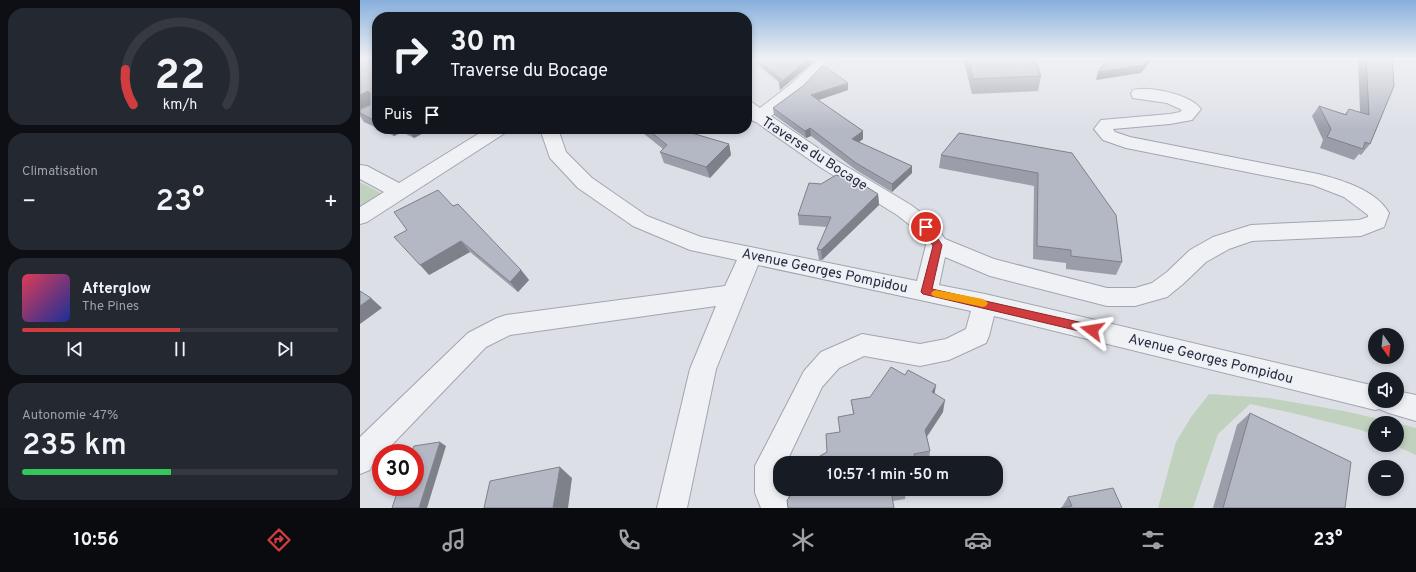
<!DOCTYPE html>
<html lang="fr">
<meta charset="utf-8">
<style>
:root{--surface:#171b24;--page:#242831;--text:#f1f3f6;--muted:#9ea1a6;--line:#363941;--accent:#d13d3e}
body{margin:0;font-family:Overpass,sans-serif;background:var(--page);color:var(--text);height:100vh;display:flex;flex-direction:column;font-size:15px;white-space:nowrap}
*{box-sizing:border-box;margin:0}
p{font-size:13px;color:var(--muted)}
.icon{flex:none;width:22px;height:22px;fill:none;stroke:currentColor;stroke-width:2;stroke-linecap:round;stroke-linejoin:round}
.map{position:relative;flex:1;overflow:hidden}
.panel{display:flex;flex-direction:column;gap:8px;padding:8px;background:#0d0f14;width:360px}
.panel>*{flex:none}
.guide{position:absolute;left:12px;top:12px;width:380px;height:122px;border-radius:16px;box-shadow:0 2px 6px #0003;background:#171b24;color:var(--text);overflow:hidden}
.needle{width:26px;rotate:165deg}
.buttons{position:absolute;left:1008px;top:328px;display:grid;gap:8px}
.buttons a{display:grid;place-items:center;width:36px;height:36px;border-radius:50%;background:var(--surface);box-shadow:0 2px 6px #0003;font-size:20px}
.speed{position:absolute;left:12px;top:444px;display:flex;gap:8px;font-size:20px;font-weight:700;text-align:center}
.speed>*{display:grid;place-content:center;width:52px;height:52px;border-radius:50%;background:var(--surface);box-shadow:0 2px 6px #0003;line-height:1}
.speed .limit{border:6px solid #d22;background:#fff;color:#111}
.pin{position:absolute;display:grid;place-items:center;width:34px;height:34px;color:#fff;margin:-17px;border:2px solid #fff;border-radius:50%;box-shadow:0 1px 4px #0007}
.me{position:absolute;width:44px;margin:-22px;rotate:284deg;stroke-linejoin:round;filter:drop-shadow(0 0 3px #0008)}
.turn{display:flex;align-items:center;gap:14px;height:84px;padding:0 12px;font-size:18px}
.turn .icon{width:52px;height:52px;stroke-width:2.5}
.turn b{display:block;font-size:28px;line-height:34px}
.then{display:flex;align-items:center;height:38px;padding:0 12px;background:#0003;gap:8px;font-size:15px}
.big{font-size:30px;font-weight:600;line-height:1.1}
.panel .widget{flex:1;display:flex;flex-direction:column;justify-content:center;gap:6px;min-width:0;padding:0 14px;border-radius:16px;background:var(--page)}
.panel .dial{align-items:center;gap:0}
.dial svg{height:104px;overflow:visible;fill:none;stroke:var(--line);stroke-width:7;stroke-linecap:round;text-anchor:middle}
.dial text{fill:var(--text);stroke:none}
.song{display:flex;align-items:center;gap:12px}
.cover{width:48px;height:48px;border-radius:6px;background:linear-gradient(135deg,hsl(350 70% 55%),hsl(230 70% 35%))}
.played{height:4px;border-radius:2px;background:linear-gradient(90deg,var(--accent) 50%,var(--line) 50%)}
.keys{display:flex;justify-content:space-around;direction:ltr}
.heat{display:flex;justify-content:space-between;align-items:center;font-size:22px;direction:ltr}
.charge{height:6px;border-radius:3px;background:linear-gradient(90deg,#34c759 47%,var(--line) 0)}
.trip{position:absolute;left:413px;top:456px;width:230px;height:40px;border-radius:16px;background:var(--surface);box-shadow:0 2px 6px #0003;font-weight:600;line-height:40px;text-align:center}
.tabs{display:flex;height:64px;justify-content:space-around;align-items:center;background:#090b0e;color:var(--muted)}
.tabs .icon{width:28px;height:28px}
.tabs .selected{color:var(--accent)}
.tabs b{font-size:18px;color:var(--text)}
main{display:flex;flex:1;min-height:0}
.map>svg:first-child{display:block}
.green{fill:#c0d1be}
.lines{fill:none;stroke-linecap:round;stroke-linejoin:round}
.minor-casing{stroke:#a2a5b1;stroke-width:2}
.minor{fill:#f0f1f5;fill-rule:evenodd}
.wall{fill:#9b9ea9}
.shaded-wall{fill:#7e8189}
.building{fill:#b4b8c4;stroke:#7e8189}
.route{fill:#d13d3e;stroke:#882828}
.slow{fill:#f59e0b}
.labels{text-anchor:middle;stroke-width:3;stroke-linejoin:round;paint-order:stroke}
.street-label{font-size:14px;fill:#262b3e;stroke:#eceff5}
</style>
<main>
<section class="panel">
<div class="widget dial"><svg viewBox="0 0 100 80">
<path d="M14 69A42 42 0 1 1 86 69"/>
<path d="M14 69A42 42 0 0 1 8 42" stroke="#d13d3e"/>
<text x="50" y="56" font-size="32" font-weight="700">22</text>
<text x="50" y="72" font-size="11">km/h</text>
</svg></div>
<div class="widget"><p>Climatisation</p>
<div class="heat"><a>−</a><b class="big">23°</b><a>+</a></div>
</div>
<div class="widget">
<div class="song"><i class="cover"></i><div><b>Afterglow</b><p>The Pines</p></div></div>
<div class="played"></div>
<div class="keys"><svg class="icon" aria-label="previous" viewBox="0 0 24 24"><path d="M18 5L8 12l10 7zM5 5v14"/></svg><svg class="icon" aria-label="pause" viewBox="0 0 24 24"><path d="M8 5v14M16 5v14"/></svg><svg class="icon" aria-label="next" viewBox="0 0 24 24"><path d="M6 5l10 7-10 7zM19 5v14"/></svg></div>
</div>
<div class="widget"><p>Autonomie · 47%</p><b class="big">235 km</b><div class="charge"></div></div>
</section>
<div class="map">
<svg width="1056" height="508" viewBox="0 0 1056 508">
<rect width="100%" height="100%" fill="#dddfe7"/>
<g class="green">
<path d="M0 182 26 196 0 211Z"/>
<path d="M849 394 909 398 984 411 1036 423H1015V436L1001 430 928 412 890 404 858 434 833 508H798L816 442 831 417Z"/>
<path d="M1037 423 1056 428V455L1034 445H1037Z"/>
</g>
<g class="lines">
<defs>
<g id="minor">
<path d="M459 58H476L443 92 411 116 474 159 551 205 573 222 585 239 634 259 747 288H775L792 283 807 272 830 250 853 237 891 225 999 220 1008 217V215L984 197 953 185 766 148 743 140 734 129 741 120 810 114 820 112 822 110 807 103 773 98 771 94 773 90C790 86 830 94 841 109L832 120 810 124 753 129 755 132 770 137 958 174C982 180 1016 190 1029 213L1024 227 1001 236 892 241 869 249 846 262 823 284 807 297 775 306H747L630 276 585 257 579 285 625 294 1015 386V401H1037V391L1056 395V421L1029 413 1019 409 1015 410 634 316 629 336 626 343 589 360 560 366 504 356 479 368 462 387 426 463H420V489H425L432 508H401L395 493V466L444 371 461 352 502 334 560 344 586 339 606 329 611 311 398 265 356 369 327 508H297L330 369 356 306 150 335 126 347 24 453H21V456L12 465 10 470 0 474V437L108 333 137 318 146 315 365 286 377 260 330 250 273 226 218 188 190 158 180 129H198L206 152 232 178 287 216 341 237 557 281 566 245 559 232 537 215 460 167 396 122 393 121 387 115V102L393 103 400 108 431 84Z"/>
<path d="M126 129H148L145 133 7 222 0 224V207L24 192 0 179V165L7 166 39 183Z"/>
</g>
</defs>
<use href="#minor" class="minor-casing"/>
<use href="#minor" class="minor"/>
</g>
<g class="wall">
<path d="M17 58V128L4 122 0 116V110L10 105V104L0 109V59Z"/>
<path d="M395 58H451L452 63 420 90V83L398 65 397 60Z"/>
<path d="M603 58H674L681 76 678 91 612 94Z"/>
<path d="M998 58H1032L1010 144 1001 155 999 154 994 160 960 148 963 140 952 116 959 106 985 114 989 109 1000 112Z"/>
<path d="M488 90 459 100 503 131V139L499 142 552 166V173L532 192 496 170 451 136 446 138 414 115 413 108Z"/>
<path d="M19 129H71L54 138 42 132 34 136Z"/>
<path d="M278 129H318L369 144 371 155 350 178 304 163 300 152 303 149Z"/>
<path d="M712 153 762 262 756 275 706 269V263L673 259 674 186 579 168 581 155Z"/>
<path d="M518 194 519 205 462 260H459L457 249 467 227 439 225 438 215Z"/>
<path d="M93 206 161 270 169 280 158 292 110 252 69 275Z"/>
<path d="M575 394 583 412 567 437 570 451 569 463H448L467 452 480 432 493 414 491 400Z"/>
<path d="M890 413 985 508H853L877 425Z"/>
<path d="M546 489 545 499 533 501 430 497Z"/>
<path d="M708 497 762 508H702V507Z"/>
</g>
<g class="shaded-wall">
<path d="M449 58H451L452 63 420 90 419 84Z"/>
<path d="M789 58H793L781 73 736 80 738 72Z"/>
<path d="M488 83V90L452 102 451 95Z"/>
<path d="M8 91 16 102 0 109V95Z"/>
<path d="M450 128 451 136 446 138 445 131Z"/>
<path d="M28 129H39L42 132 34 136Z"/>
<path d="M47 129H71L54 138Z"/>
<path d="M503 131V139L492 147V139Z"/>
<path d="M369 144 371 155 350 178 346 167Z"/>
<path d="M552 166V173L532 192V184Z"/>
<path d="M518 194 519 205 462 260 461 250Z"/>
<path d="M101 241 110 252 69 275 60 265Z"/>
<path d="M161 270 169 280 158 292 150 282Z"/>
<path d="M11 298 22 308 0 324V306Z"/>
<path d="M576 385 574 398 572 392Z"/>
<path d="M585 400 583 412 563 442 565 430Z"/>
<path d="M80 442 86 446 67 508H59Z"/>
<path d="M200 467 212 478 208 508H193Z"/>
</g>
<g class="building">
<path d="M1 58H17V122L0 113V110L10 105V93L8 91 0 95V59Z"/>
<path d="M401 58H449L419 84 421 79 397 60Z"/>
<path d="M608 58H674L681 76 613 79Z"/>
<path d="M749 58H789L784 65 738 72Z"/>
<path d="M1006 58H1032L1034 86 1010 144 1005 142 1003 149 967 137 971 129 959 106 986 115 989 109 1009 115Z"/>
<path d="M463 65 488 83 451 95 503 131 492 139 552 166 532 184 496 163 450 128 445 131 413 108 443 86Z"/>
<path d="M287 129H318L369 144 346 167 300 152 307 145Z"/>
<path d="M599 133 712 153 756 215 762 262 711 256V250L677 246 678 173 581 155Z"/>
<path d="M476 175 497 181 518 194 461 250 457 249 471 217 438 215 449 183 461 184Z"/>
<path d="M78 190 93 206 98 204 161 270 150 282 101 241 60 265 34 237 47 230 34 212Z"/>
<path d="M0 291 11 298 0 306Z"/>
<path d="M531 367 545 375 548 370 576 385 572 392 585 400 565 430 570 451 554 454 557 463H448L467 452 466 434 480 432 478 417 494 414 491 400 510 397Z"/>
<path d="M890 413 991 462 985 508H863Z"/>
<path d="M80 442 59 508H32L39 487H55V453H51L54 446Z"/>
<path d="M200 467 193 508H124L130 481Z"/>
<path d="M753 488 762 508H701L712 506 708 497Z"/>
<path d="M427 489H546L531 491 534 508H428L427 500 430 497Z"/>
</g>
<linearGradient id="sky" x2="0" y2="1"><stop stop-color="#87afdc"/><stop offset="0.45" stop-color="#f0f1f4"/><stop offset="1" stop-color="#f0f1f4" stop-opacity="0"/></linearGradient>
<rect width="1056" height="130" fill="url(#sky)"/>
<path class="route" d="M566 224 569 225 582 245 572 289 732 325 735 326 737 330 735 333 732 334 563 294 561 292 573 246 562 227Z"/>
<path class="slow" d="M576 290 623 299 626 301 628 303 626 306 623 307 576 297 573 296 571 294 573 291Z"/>
<g class="labels">
<g class="street-label">
<text transform="translate(455 153) rotate(33)" y="5">Traverse du Bocage</text>
<text transform="translate(465 270) rotate(12)" y="5">Avenue Georges Pompidou</text>
<text transform="translate(851 358) rotate(14)" y="5">Avenue Georges Pompidou</text>
</g>
</g>
</svg>
<div class="buttons">
<a><svg class="needle" viewBox="-14 -14 28 28"><path d="M0-13l5 13h-10z" fill="#e53935"/><path d="M0 13l5-13h-10z" fill="#9ea1a6"/></svg></a>
<a><svg class="icon" aria-label="sound" viewBox="0 0 24 24"><path d="M4 9h4l5-4v14l-5-4H4zM17 9q2 3 0 6"/></svg></a>
<a>+</a>
<a>−</a>
</div>
<div class="speed"><div class="limit">30</div></div>
<div class="pin" style="left:566px;top:227px;background:#d93025"><svg class="icon" aria-label="arrive" viewBox="0 0 24 24"><path d="M6 21V4h12l-3 4 3 4H6"/></svg></div>
<svg class="me" style="left:732px;top:330px" viewBox="-20 -20 40 40"><path d="M0-17L14 15 0 8-14 15z" fill="#d13d3e" stroke="#fff" stroke-width="4"/></svg>
<div class="trip">10:57 · 1 min · 50 m</div>
<div class="guide">
<div class="turn"><svg class="icon" aria-label="right" viewBox="0 0 24 24"><path d="M7 20v-9h11M14 6l5 5-5 5"/></svg><div><b>30 m</b>Traverse du Bocage</div></div>
<div class="then">Puis<svg class="icon" aria-label="arrive" viewBox="0 0 24 24"><path d="M6 21V4h12l-3 4 3 4H6"/></svg></div>
</div>
</div>
</main>
<nav class="tabs">
<b>10:56</b>
<svg class="icon selected" aria-label="directions" viewBox="0 0 24 24"><path d="M12 3l9 9-9 9-9-9zM9 14v-3h6M13 9l2 2-2 2"/></svg>
<svg class="icon" aria-label="music" viewBox="0 0 24 24"><path d="M9 18V5l10-2v13"/><circle cx="6" cy="18" r="3"/><circle cx="16" cy="16" r="3"/></svg>
<svg class="icon" aria-label="phone" viewBox="0 0 24 24"><path d="M5 4h4l2 5-3 2q2 4 5 5l2-3 5 2v4C11 20 4 13 5 4z"/></svg>
<svg class="icon" aria-label="climate" viewBox="0 0 24 24"><path d="M12 3v18M4 7l16 10M4 17L20 7"/></svg>
<svg class="icon" aria-label="car" viewBox="0 0 24 24"><path d="M5 17H2v-5l4-1 3-4h7l3 4 3 1v5h-3M9 17h6M6 11h13"/><circle cx="7" cy="17" r="2"/><circle cx="17" cy="17" r="2"/></svg>
<svg class="icon" aria-label="filters" viewBox="0 0 24 24"><path d="M4 7h16M4 17h16"/><circle cx="9" cy="7" r="2"/><circle cx="15" cy="17" r="2"/></svg>
<b>23°</b>
</nav>
